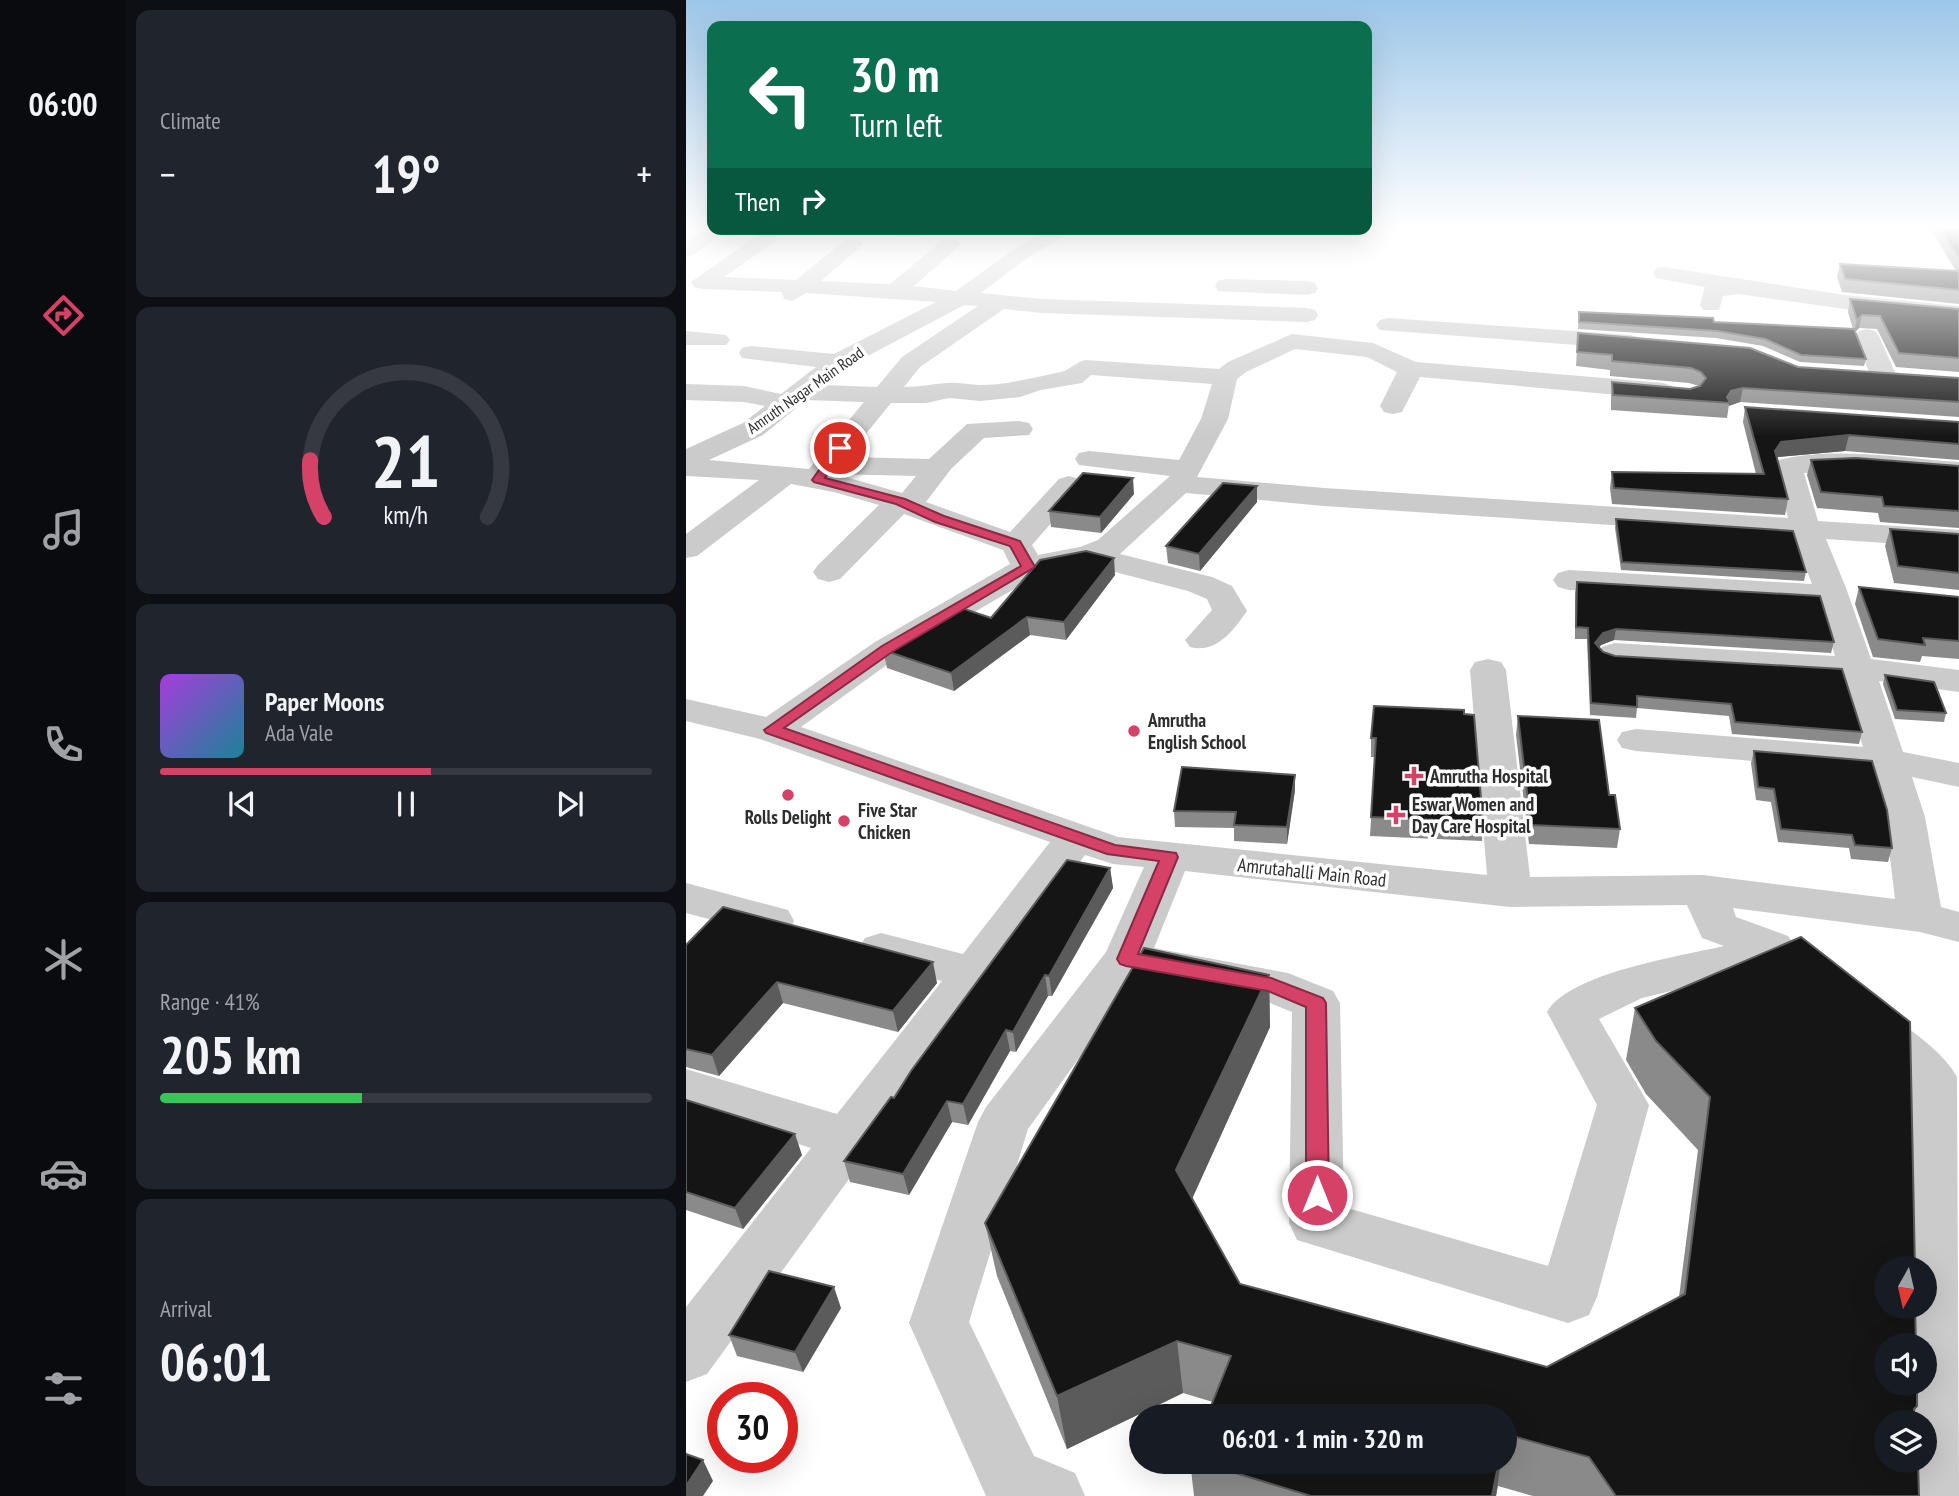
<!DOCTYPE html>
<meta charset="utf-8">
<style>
:root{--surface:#171b24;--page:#20242c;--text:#f1f3f6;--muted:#9ea1a6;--line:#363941;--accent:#d54167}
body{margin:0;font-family:"PT Sans Narrow",sans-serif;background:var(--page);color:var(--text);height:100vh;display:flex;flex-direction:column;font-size:26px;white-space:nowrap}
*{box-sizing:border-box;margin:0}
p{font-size:23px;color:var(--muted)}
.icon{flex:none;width:38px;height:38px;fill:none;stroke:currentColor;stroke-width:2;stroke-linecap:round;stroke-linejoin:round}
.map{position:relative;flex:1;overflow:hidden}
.drawer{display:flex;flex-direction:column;gap:10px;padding:10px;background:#0d0f14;width:560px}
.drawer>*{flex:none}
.banner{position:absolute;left:21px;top:21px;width:665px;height:214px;border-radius:14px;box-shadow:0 7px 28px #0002;background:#0b6e4f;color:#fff;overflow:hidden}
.needle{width:46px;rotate:188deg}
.controls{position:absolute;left:1188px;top:1256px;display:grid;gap:14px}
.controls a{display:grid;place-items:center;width:63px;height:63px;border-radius:50%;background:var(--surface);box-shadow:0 7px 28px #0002;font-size:35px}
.speed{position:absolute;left:21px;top:1382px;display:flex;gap:14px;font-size:35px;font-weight:700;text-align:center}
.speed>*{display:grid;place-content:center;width:91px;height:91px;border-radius:50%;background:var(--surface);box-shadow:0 7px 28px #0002;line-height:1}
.speed .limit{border:10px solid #d22;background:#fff;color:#111}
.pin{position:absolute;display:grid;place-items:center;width:60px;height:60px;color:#fff;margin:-30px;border:4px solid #fff;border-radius:50%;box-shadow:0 2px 7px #0007}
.me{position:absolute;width:77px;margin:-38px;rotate:0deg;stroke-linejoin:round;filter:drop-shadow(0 0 5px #0008)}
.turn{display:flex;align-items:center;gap:24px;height:147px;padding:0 28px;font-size:32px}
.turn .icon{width:91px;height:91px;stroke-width:2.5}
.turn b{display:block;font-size:49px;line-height:60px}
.then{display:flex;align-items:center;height:66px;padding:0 28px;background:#0003;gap:14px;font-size:26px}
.big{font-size:52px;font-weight:600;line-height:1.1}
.drawer .tile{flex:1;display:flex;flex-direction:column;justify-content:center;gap:10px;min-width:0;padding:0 24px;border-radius:14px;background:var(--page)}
.drawer .dial{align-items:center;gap:0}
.dial svg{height:182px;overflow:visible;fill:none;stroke:var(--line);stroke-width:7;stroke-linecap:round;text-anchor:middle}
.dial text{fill:var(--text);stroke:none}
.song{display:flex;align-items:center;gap:21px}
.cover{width:84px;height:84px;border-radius:10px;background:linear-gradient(135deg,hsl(280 70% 55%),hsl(190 70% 35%))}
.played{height:7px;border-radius:4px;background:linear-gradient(90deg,var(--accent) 55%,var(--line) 55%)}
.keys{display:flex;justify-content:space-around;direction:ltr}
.heat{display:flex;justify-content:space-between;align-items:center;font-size:38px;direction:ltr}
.charge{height:10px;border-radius:5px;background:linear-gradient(90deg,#34c759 41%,var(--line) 0)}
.trip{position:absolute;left:443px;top:1404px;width:388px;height:70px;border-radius:35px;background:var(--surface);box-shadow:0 7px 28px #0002;font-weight:600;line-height:70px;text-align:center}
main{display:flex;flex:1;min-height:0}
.menu{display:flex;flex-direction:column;width:126px;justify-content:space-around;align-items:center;background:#090b0e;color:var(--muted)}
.menu .icon{width:49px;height:49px}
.menu .on{color:var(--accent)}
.menu b{font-size:32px;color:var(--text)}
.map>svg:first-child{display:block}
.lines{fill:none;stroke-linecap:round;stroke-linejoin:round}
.minor{fill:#cbcbcb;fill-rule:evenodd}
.wall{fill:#8a8a8a}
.shaded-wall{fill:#5b5b5b}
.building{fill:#151515;stroke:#5b5b5b;stroke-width:2}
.route{fill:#d54167;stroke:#8a2a43;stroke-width:2}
.poi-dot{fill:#d54167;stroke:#fff;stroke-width:2.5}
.labels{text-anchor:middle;stroke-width:7;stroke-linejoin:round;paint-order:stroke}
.far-street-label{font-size:16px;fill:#2e2e2e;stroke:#fff}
.poi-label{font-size:19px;font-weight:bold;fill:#2e2e2e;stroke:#fff;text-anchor:start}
.street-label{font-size:19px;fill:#2e2e2e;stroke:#fff}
</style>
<main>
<nav class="menu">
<b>06:00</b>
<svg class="icon on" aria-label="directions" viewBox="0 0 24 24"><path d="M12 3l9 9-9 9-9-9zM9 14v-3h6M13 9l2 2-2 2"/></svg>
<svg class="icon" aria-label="music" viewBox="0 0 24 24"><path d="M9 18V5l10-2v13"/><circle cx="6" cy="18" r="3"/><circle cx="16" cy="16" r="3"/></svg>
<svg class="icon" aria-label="phone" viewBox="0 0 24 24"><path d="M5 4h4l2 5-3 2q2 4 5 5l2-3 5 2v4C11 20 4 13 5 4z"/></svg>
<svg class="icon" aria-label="climate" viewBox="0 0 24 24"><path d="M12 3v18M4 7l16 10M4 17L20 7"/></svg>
<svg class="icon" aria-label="car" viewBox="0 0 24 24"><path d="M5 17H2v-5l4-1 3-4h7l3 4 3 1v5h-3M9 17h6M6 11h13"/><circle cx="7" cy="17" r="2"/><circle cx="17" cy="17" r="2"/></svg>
<svg class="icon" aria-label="filters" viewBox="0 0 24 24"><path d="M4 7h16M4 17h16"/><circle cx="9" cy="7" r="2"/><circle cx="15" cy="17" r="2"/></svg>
</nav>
<section class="drawer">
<div class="tile"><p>Climate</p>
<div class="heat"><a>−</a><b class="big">19°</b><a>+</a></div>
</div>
<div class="tile dial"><svg viewBox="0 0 100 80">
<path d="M14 69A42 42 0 1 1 86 69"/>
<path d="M14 69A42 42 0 0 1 8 44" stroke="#d54167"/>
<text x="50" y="56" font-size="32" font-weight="700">21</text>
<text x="50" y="72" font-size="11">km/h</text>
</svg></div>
<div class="tile">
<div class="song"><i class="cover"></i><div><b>Paper Moons</b><p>Ada Vale</p></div></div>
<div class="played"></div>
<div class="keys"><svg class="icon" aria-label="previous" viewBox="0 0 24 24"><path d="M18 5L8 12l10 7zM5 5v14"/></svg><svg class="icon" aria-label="pause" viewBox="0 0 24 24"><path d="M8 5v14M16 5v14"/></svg><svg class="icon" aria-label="next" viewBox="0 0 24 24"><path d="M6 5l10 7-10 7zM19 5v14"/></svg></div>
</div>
<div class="tile"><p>Range · 41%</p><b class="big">205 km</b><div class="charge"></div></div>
<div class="tile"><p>Arrival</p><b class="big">06:01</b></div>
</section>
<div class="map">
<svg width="1273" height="1496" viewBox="0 0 1273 1496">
<rect width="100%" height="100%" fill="#fff"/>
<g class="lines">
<g class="minor">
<path d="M25 227 46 229 7 255 0 257V242Z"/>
<path d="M212 229H232L227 236H213L210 232Z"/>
<path d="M364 229H389L338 260 295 293 356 299 621 308 629 310 632 315 629 320 621 322 356 313 318 309 234 367 218 387C233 387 246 384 261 383 272 382 283 385 294 385 320 385 350 377 375 372 384 370 390 362 399 360L533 369 542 362 606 334 687 343 730 362 977 383 986 386 990 391 986 396 977 399 734 377 716 412 707 414 698 412 694 406 711 372 681 357 609 349 560 372 551 379 542 419 511 477 638 488 1102 518 1088 466 1092 460C1150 446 1214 458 1273 462V480L1166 471 1118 473 1132 521 1273 530V548L1140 539 1160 588 1185 659 1273 670V692L1193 681 1217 752 1273 763V787L1226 777 1239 817 1255 907 1273 912V942L1234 932 1047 908 1050 917 1102 936 1113 951 1106 962 956 998 913 1019 963 1105 911 1297 903 1315 882 1323 611 1240 603 1223 606 1012 577 1000 451 977 342 1129 283 1322 348 1456 389 1473 399 1496H300L223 1323 292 1122 300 1107 420 952 458 867 427 864 399 855 21 1374 0 1382V1307L125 1148 0 1109V1069L151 1114 256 981 179 960 172 949 179 938 195 933 277 954 364 842 74 739 0 721V699L80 717 189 642 324 564 317 550 218 514 154 579 143 582 132 579 127 572 132 565 193 505 148 492 105 484 11 556 0 558V534L73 480 0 476V449L57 423 79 406 58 402 0 400V384L58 386 95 394 130 367 56 358 53 353 56 348 65 346 148 354 250 302 120 293 106 301 98 299 96 292 16 289 8 287 5 282 74 234H88L91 238 88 242 38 277 110 280 159 240H173L176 244 173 248 135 281 204 284 257 240H271L274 244 271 248 228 286 270 291 324 252ZM278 305 292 306 216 357 191 387 138 385 161 367ZM405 375 526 384 515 419 493 460 403 451 393 453 389 459 393 465 484 476 412 540 394 547 352 555 346 545 393 491 398 485 393 479 383 476 373 479 324 532 240 502 265 469 298 438 343 435 347 429 343 423 333 421 281 424 243 459 161 457 205 403H240L263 398 294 401 334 397 355 390 396 383ZM120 400 178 402 123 469 23 460 77 435ZM149 474 230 476 216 493ZM500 493 638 506 1108 537 1126 584 883 570 872 573 867 580 872 587 883 590 1133 604 1149 656 928 643 916 647 910 654 916 661 928 665 1155 678 1177 747 950 729 936 732 931 740 936 748 950 751 1184 771 1199 817 1209 899 1017 875 844 877 820 670 815 662 802 659 789 662 784 670 801 875 432 837 115 727 213 656 352 575 402 565 502 591 521 599 526 610 499 640 504 647C530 654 547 631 561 611L546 586 526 577 434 554ZM499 871 824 907 1001 905 1016 938 1038 946C995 956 883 973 861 1012L911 1105 862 1266 658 1207 654 1003 647 991 602 973 468 948Z"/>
<path d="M978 267 1159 295 1273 306V320L1159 309 1052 294 1037 296 1033 310H1017L1014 305 1019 287 970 278 967 273 970 268Z"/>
<path d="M540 279 621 281 629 283 632 288 629 293 621 295 532 291 529 286 532 281Z"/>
<path d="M702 318 944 335 952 337 956 342 952 347 944 349 694 330 690 325 694 320Z"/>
<path d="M1181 329 1189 331 1193 336 1211 377 1207 382 1198 385 1189 382 1185 377 1169 336 1173 331Z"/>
<path d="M0 331 40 335 44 340 40 345H0Z"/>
<path d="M0 883 102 910 108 921 102 932 86 936 0 913Z"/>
<path d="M1185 1009C1212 1017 1258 1052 1271 1077L1273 1496H1207L1208 1461H1239V1423H1210L1211 1384H1239V1346H1212L1213 1307H1239V1269H1215L1221 1084 1168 1040 1161 1027 1168 1014Z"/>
</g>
</g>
<g class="wall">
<path d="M1243 227H1273V304L1156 292 1151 277 1154 264 1270 271Z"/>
<path d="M1164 299 1273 309V372L1210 367 1191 329 1173 328 1169 332 1180 359 1178 366 1114 362 1077 346 1030 338 892 329 893 312 1028 322 1167 329 1162 312Z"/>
<path d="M892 333 1112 367 1273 378V417L1054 402 1043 405 1041 418 925 410V397L926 382 1004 389 1013 386 1003 383 924 376V370L890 366Z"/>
<path d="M1059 407 1273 422V460L1159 451 1092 457 1091 459 1102 499 1099 515 926 504 924 488 926 472 1070 474 1057 422Z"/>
<path d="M1125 460 1273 466V528L1194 522 1192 513 1131 508 1121 475Z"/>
<path d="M571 486V502L514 571 482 563 480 546Z"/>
<path d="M448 494 415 533 365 527 363 511Z"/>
<path d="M930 519 1120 572 1118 581 935 570 929 528Z"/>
<path d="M1204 529 1273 534V590L1208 583 1199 546Z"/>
<path d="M429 575 380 640 344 635 268 691 201 668 197 650 305 618Z"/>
<path d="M891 582 1148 642 1145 653 928 640 915 645 913 648 917 652 1176 732 1173 744 1046 734 1043 716 951 708 950 718 904 715 901 639H889V593Z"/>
<path d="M1173 587 1273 597V659L1236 656 1234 662 1187 657 1169 604Z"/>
<path d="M1199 675 1260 713 1258 722 1209 719 1197 684Z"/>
<path d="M778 714 797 822 796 841 684 836 689 757H685V738Z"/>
<path d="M832 716 923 795 934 829 931 848 843 844 830 735Z"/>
<path d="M1068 751 1206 848 1202 862 1165 859 1163 848 1092 842 1085 802 1070 800 1065 763Z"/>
<path d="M609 790 601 844 548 841V828L489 827 488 811Z"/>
<path d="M424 868 427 888 366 996H362L330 1052 324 1051 282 1125 266 1122 223 1195 164 1182 158 1161Z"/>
<path d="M1115 937 1231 1406 1228 1414 1200 1423 1233 1496H847L812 1486 810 1496H508L504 1461H819V1416L527 1402 497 1393 381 1449 311 1276 299 1223 583 975 584 1027 506 1199 554 1284 861 1367 993 1297 1012 1150 960 1094 940 1060 949 1008Z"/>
<path d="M0 945 251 983 212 1032 97 1003 33 1076 0 1067Z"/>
<path d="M0 1100 116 1155 57 1229 0 1210Z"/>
<path d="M155 1308 117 1372 51 1356 43 1335Z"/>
</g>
<g class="shaded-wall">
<path d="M1176 315 1173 328 1168 333 1171 320Z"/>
<path d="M1057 388 1054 402 1043 406V403L1041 397 1045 391Z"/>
<path d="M1163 435 1159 451 1092 457 1085 467 1089 451 1095 442Z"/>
<path d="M447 478 448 494 415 533 414 517Z"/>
<path d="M571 486V502L514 571 513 554Z"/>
<path d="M428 558 429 575 380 640 378 622Z"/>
<path d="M341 617 344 635 268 691 265 673Z"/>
<path d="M930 629 928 640 915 645 907 654 909 643 917 633Z"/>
<path d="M609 775V790L601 844V827Z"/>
<path d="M424 868 427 888 366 996 363 976Z"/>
<path d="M247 962 251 983 212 1032 207 1011Z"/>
<path d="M359 975 362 996 330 1052 327 1032Z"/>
<path d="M583 975 584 1027 495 1223 490 1170Z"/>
<path d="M91 982 97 1003 33 1076 26 1055Z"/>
<path d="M320 1030 324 1051 282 1125 277 1104Z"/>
<path d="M261 1101 266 1122 223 1195 217 1174Z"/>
<path d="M109 1134 116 1155 57 1229 49 1208Z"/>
<path d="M148 1287 155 1308 117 1372 109 1352Z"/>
<path d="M491 1341 497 1393 381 1449 371 1396Z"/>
<path d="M17 1460 27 1481 17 1496H0V1486Z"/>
<path d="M813 1461H815L810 1496H806Z"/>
</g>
<g class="building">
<path d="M1253 227H1273V258Z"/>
<path d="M1154 264 1273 271V290L1159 279Z"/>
<path d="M1164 299 1273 309V358L1213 353 1194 316 1176 315 1171 320Z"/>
<path d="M893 312 1027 318 1028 322 1168 329 1180 359 1115 355 1079 339 1031 331 893 322Z"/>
<path d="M892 333 1064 348 1112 367 1273 378V402L1057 388 1045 391 1041 397 1044 403 927 395 926 382 1004 389 1014 386 1020 378 1015 372 1005 368 926 361V355L891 352Z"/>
<path d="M1059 407 1273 422V444L1163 435 1095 442 1089 451 1102 499 928 488 926 472 1078 474Z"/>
<path d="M1170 458 1273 466V511L1198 506 1196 497 1135 492 1125 460Z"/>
<path d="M397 473 447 478 414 517 363 511Z"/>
<path d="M537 483 571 486 513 554 480 546Z"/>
<path d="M930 519 1107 531 1120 572 936 562Z"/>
<path d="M1204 529 1273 534V573L1212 566Z"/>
<path d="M400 551 428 558 378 622 341 617 265 673 197 650 270 606 305 618 354 560Z"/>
<path d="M891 582 1134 596 1148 642 930 629 917 633 909 643 917 652 929 656 1156 669 1176 732 1049 722 1045 704 951 696V707L905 703 902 628 890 627Z"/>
<path d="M1173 587 1273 597V641L1237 638 1239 645 1192 639Z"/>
<path d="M1199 675 1248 682 1260 713 1211 710Z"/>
<path d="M688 706 778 710V714L788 715 797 822 685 817 690 738H685Z"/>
<path d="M832 716 913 720 923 795H929L934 829 845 825Z"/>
<path d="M1068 751 1186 761 1201 810 1206 848 1169 845 1166 835 1095 829 1088 789 1072 787Z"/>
<path d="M496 767 609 775 601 827 548 825 550 812 488 811Z"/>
<path d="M381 860 424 868 363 976 359 975 327 1032 320 1030 277 1104 261 1101 217 1174 158 1161 205 1097 208 1098 225 1071Z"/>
<path d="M37 907 247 962 207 1011 91 982 26 1055 0 1049V945Z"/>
<path d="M1115 937 1224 1022 1229 1269H1200V1307H1229L1230 1346H1200V1384H1231V1406L1228 1409V1423H1200V1461H1232L1233 1496H930L903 1457 819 1434V1416H521L545 1356 491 1341 371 1396 299 1223 458 948 583 975 490 1170 554 1284 861 1367 999 1294 1024 1097 970 1041 949 1008Z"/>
<path d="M0 1100 109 1134 49 1208 0 1192Z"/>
<path d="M83 1271 148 1287 109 1352 43 1335Z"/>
<path d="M0 1454 17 1460 0 1486Z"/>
<path d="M510 1461H813L806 1496H625Z"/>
</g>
<linearGradient id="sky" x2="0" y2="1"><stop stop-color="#9cc6e8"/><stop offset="0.52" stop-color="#fff"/><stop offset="1" stop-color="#fff" stop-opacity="0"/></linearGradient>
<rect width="1273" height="437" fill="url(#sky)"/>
<path class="route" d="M150 446 160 448 139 478 219 499 258 516 334 541 349 567 206 652 98 728 429 845 490 853 492 857 452 954 585 978 637 998 640 1003 643 1195 639 1202 631 1205 623 1202 620 1195V1007L582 991 440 966 434 964 431 959 473 861 421 854 80 733 78 730 196 646 335 566 324 546 249 522 210 504 128 482 126 480Z"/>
<g class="poi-dot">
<circle cx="448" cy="731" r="7"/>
<path d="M724.5 765.5h7v7h7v7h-7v7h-7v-7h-7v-7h7z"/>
<circle cx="102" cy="795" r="7"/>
<path d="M706.5 804.5h7v7h7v7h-7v7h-7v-7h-7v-7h7z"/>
<circle cx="158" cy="821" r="7"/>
</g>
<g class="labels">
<g class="far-street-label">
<text transform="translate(119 390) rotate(-35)" y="6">Amruth Nagar Main Road</text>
</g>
<g class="poi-label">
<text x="462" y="727">Amrutha<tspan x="462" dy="22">English School</tspan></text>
<text x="744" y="783">Amrutha Hospital</text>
<text x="726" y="811">Eswar Women and<tspan x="726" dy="22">Day Care Hospital</tspan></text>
<text x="172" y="817">Five Star<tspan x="172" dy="22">Chicken</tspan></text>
<text x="102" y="824" text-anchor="middle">Rolls Delight</text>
</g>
<g class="street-label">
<text transform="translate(626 872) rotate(6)" y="7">Amrutahalli Main Road</text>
</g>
</g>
</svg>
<div class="controls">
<a><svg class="needle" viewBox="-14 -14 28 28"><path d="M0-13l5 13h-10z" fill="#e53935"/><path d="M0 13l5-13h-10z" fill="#9ea1a6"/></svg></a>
<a><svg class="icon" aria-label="sound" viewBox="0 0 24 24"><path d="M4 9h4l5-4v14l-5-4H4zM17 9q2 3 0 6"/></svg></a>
<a><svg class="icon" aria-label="layers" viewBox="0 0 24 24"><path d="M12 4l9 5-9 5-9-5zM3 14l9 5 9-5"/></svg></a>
</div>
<div class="speed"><div class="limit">30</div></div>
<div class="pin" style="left:154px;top:448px;background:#d93025"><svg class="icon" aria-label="arrive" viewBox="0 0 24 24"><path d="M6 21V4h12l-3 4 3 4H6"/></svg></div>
<svg class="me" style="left:631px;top:1195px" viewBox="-20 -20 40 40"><circle r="17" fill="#d54167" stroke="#fff" stroke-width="3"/><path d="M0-11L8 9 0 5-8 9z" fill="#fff"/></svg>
<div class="trip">06:01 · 1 min · 320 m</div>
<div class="banner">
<div class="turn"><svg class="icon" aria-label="left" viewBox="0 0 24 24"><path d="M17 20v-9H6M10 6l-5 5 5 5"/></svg><div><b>30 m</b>Turn left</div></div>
<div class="then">Then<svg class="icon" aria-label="right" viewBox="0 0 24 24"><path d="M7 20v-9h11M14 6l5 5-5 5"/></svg></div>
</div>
</div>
</main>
